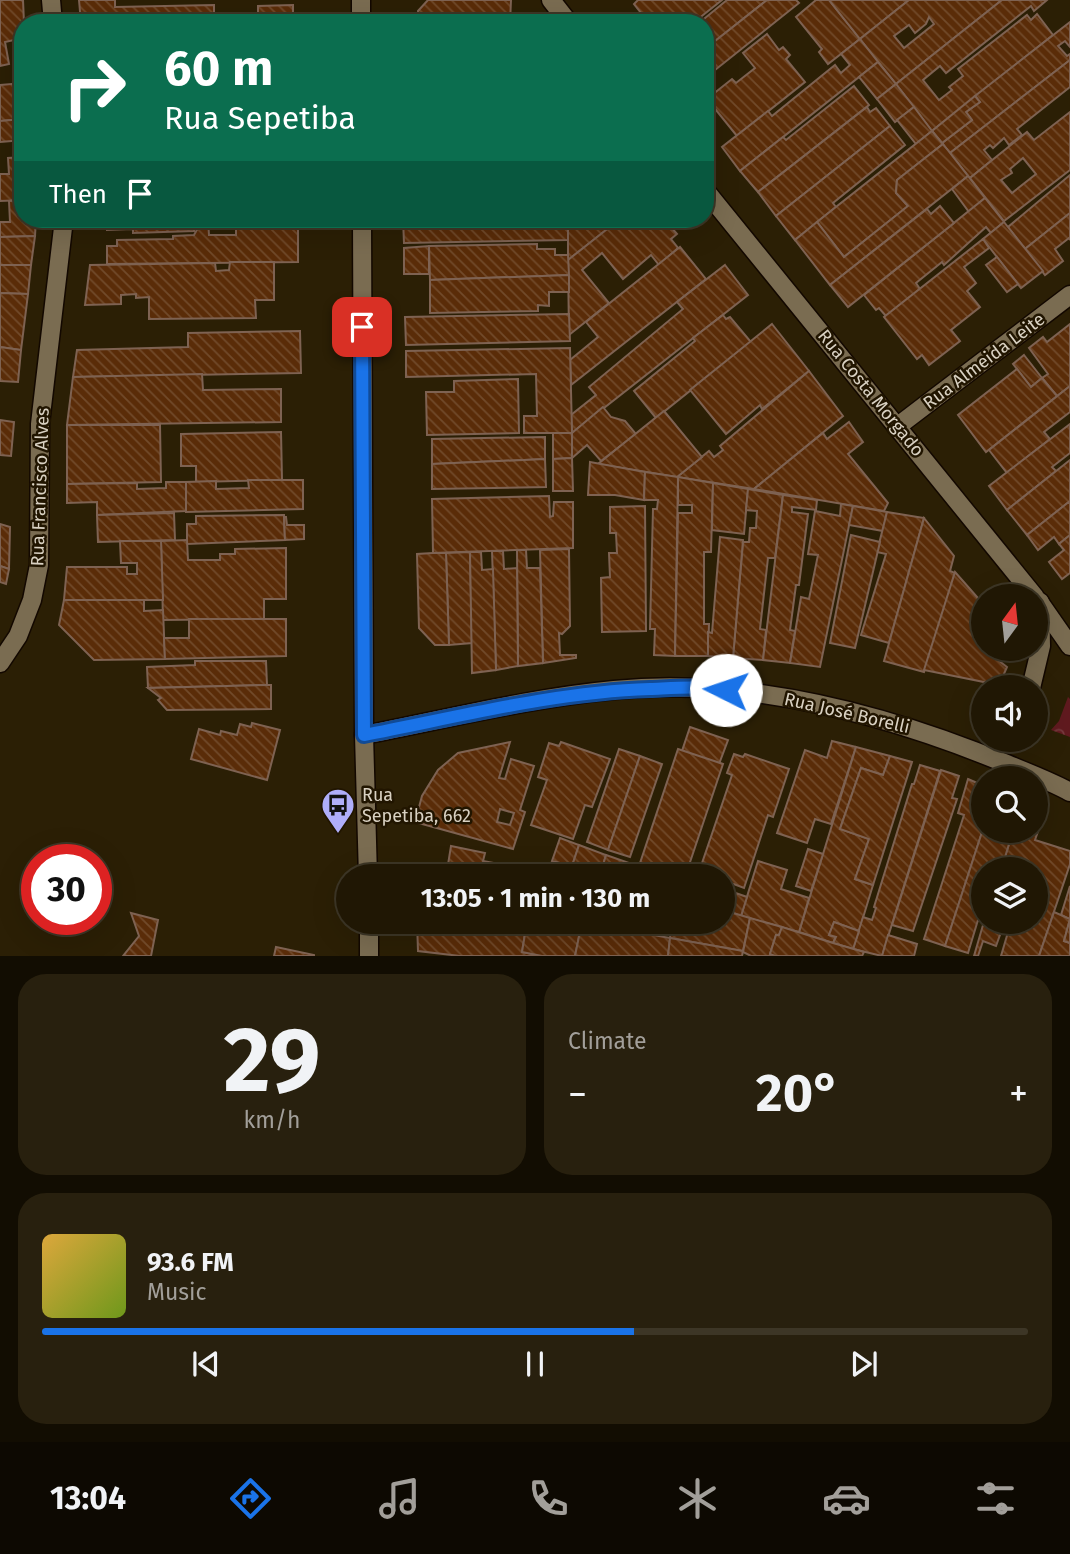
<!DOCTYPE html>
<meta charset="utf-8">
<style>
:root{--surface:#201704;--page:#28200e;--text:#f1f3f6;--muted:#a29f9a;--line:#3d3626;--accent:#1a73e8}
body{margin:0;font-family:"Fira Sans",sans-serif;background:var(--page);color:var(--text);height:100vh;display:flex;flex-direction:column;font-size:26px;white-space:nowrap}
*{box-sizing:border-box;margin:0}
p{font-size:23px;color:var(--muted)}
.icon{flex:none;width:38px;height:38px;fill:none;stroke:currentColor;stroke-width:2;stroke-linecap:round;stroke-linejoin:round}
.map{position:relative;height:956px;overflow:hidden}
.sheet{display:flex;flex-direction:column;gap:18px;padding:18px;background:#120d02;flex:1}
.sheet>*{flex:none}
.banner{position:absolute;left:14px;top:14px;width:700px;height:214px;border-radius:28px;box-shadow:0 7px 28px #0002,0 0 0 2px var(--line);background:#0b6e4f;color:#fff;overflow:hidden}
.needle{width:46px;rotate:15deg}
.controls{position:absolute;left:971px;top:584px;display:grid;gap:14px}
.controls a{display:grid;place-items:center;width:77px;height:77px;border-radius:50%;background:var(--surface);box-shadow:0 7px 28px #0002,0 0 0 2px var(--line);font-size:35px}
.speed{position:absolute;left:21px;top:844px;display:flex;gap:14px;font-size:35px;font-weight:700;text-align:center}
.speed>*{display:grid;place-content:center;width:91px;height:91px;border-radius:50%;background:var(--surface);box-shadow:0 7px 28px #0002,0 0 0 2px var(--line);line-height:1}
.speed .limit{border:10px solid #d22;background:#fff;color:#111}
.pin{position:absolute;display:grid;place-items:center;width:60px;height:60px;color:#fff;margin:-30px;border-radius:14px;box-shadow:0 4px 10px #0006}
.me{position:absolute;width:77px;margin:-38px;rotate:274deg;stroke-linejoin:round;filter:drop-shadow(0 0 5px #0008)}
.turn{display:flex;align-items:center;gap:24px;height:147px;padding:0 35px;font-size:32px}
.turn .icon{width:91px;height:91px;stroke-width:2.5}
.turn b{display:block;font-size:49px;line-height:60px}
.then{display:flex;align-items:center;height:66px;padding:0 35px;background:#0003;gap:14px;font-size:26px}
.big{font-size:52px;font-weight:700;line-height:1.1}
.sheet .widget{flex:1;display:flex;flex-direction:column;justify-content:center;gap:10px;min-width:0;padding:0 24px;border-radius:28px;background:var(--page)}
.sheet .dial{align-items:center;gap:0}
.dial b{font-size:91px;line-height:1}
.song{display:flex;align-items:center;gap:21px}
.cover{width:84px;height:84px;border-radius:10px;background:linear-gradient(135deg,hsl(40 70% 55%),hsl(80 70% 35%))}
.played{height:7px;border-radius:4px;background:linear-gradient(90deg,var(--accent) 60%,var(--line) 60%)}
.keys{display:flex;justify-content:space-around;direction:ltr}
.heat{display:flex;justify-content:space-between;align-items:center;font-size:38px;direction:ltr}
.sheet .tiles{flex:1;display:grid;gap:18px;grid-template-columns:1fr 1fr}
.widget:last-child{grid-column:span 2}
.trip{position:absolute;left:336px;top:864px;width:399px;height:70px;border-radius:35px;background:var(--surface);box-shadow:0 7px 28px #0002,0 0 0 2px var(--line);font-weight:700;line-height:70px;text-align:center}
.menu{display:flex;height:112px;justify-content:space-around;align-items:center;background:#0d0902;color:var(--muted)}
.menu .icon{width:49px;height:49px}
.menu .selected{color:var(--accent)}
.menu b{font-size:32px;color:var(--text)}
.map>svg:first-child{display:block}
.park{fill:url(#park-crowns)}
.building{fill:url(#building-back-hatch);stroke:#7e6252;stroke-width:2;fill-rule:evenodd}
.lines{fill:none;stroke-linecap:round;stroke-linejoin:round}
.minor-casing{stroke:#130800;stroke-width:21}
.minor{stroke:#7a6c51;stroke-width:18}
.route-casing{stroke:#114b97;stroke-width:18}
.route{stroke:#1a73e8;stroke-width:12}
.labels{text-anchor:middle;stroke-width:5;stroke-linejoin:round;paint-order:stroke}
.street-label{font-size:18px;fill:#d9d1c2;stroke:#211500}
.poi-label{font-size:18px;fill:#d9d1c2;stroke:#211500;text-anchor:start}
</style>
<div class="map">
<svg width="1070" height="956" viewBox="0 0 1070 956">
<defs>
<pattern id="park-crowns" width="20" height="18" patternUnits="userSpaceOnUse" patternTransform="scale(1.75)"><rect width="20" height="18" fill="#601a1f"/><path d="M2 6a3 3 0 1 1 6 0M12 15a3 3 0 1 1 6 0" fill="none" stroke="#763a3e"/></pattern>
<pattern id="building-back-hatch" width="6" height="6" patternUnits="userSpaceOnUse" patternTransform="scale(1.75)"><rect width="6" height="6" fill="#5a2c08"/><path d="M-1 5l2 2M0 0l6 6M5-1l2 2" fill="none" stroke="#714a2a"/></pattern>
</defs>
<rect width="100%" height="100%" fill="#2b1f05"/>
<path class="park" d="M1068 697 1070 699V737L1051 730 1059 721Z"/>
<g class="building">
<path d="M0 0H23L24 23 23 38 5 42 9 64 0 66Z"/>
<path d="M79 0H115V7L214 5V23H81Z"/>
<path d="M428 0H511L510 23H422V15H418V11Z"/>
<path d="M638 0H722L693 23H649L634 4Z"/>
<path d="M727 0H767L705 49V23H699Z"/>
<path d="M767 0H796L799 3 705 78V49Z"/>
<path d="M816 0H829L860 39 828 64 819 52 822 49 796 17Z"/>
<path d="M829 0H909L860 39Z"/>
<path d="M909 0H1002L896 84 860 39ZM929 17 934 24 904 48 894 36 909 25 915 33 926 24Z"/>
<path d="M1002 0H1047L1034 11 1031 6 946 73 940 66 923 80 939 100 952 90 949 87 963 76 958 69 1027 15 1031 20 1037 14 1053 35 932 131 896 84Z"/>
<path d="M293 5V23H258V6Z"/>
<path d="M1070 22V47L1065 41 1058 46 1067 56 1070 54V60L950 153 942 143 972 120 966 112 980 102 975 96Z"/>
<path d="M767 34 779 50 783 47 790 55 786 59 805 82 737 136 707 99 732 79 736 83 755 68 743 53Z"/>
<path d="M860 39 878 62 740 171 722 147 768 111 772 116 835 65 841 73 850 65 841 54Z"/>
<path d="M1070 60V87L1017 129 1022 135 1009 145 1004 138 993 148 990 145 984 150 992 160 970 178 950 153Z"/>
<path d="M878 62 896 84 877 99 859 77Z"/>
<path d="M23 83V119L0 121V85Z"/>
<path d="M896 84 914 107 895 122 877 99Z"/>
<path d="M854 86 869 105 758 192 740 171 783 137 786 140Z"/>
<path d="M975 96 980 102 966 112 972 120 942 143 932 131Z"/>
<path d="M867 107 870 112 876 108 890 126 776 216 758 192Z"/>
<path d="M914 107 932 131 916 144 897 120Z"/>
<path d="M1070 112V170L1004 221 970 178 1027 132 1034 140ZM1023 158 1036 174 1012 193 1001 180 1012 173 1010 169Z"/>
<path d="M23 119V140L0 142V121Z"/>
<path d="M890 126 905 145 833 203 836 207 795 240 776 216Z"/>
<path d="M932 131 943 144 897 180 896 193 908 206 844 257 817 222Z"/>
<path d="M943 144 968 176 830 285 795 240 817 222 844 257 908 206 896 193 897 180Z"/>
<path d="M23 157V200L0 201V174H9L8 158Z"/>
<path d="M1070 175V213L1025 249 1008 227Z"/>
<path d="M968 176 985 198 969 212 952 189Z"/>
<path d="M985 198 1004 222 991 233 986 227 944 265 942 262 916 283 920 289 886 316 879 308 876 310 864 295Z"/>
<path d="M23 200V219H36L35 236 0 237V222H10L9 201Z"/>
<path d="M940 206 954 223 848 307 830 285 927 209 931 214Z"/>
<path d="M1070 213V240L1069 238 1055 249 1063 261 1045 275 1025 249Z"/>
<path d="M107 219H194V231L133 233V229L107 230Z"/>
<path d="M203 219H208L209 235H236V219H298V262L107 264V246H117V240L173 239V236L194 235Z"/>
<path d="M403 219H568V240L404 243Z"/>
<path d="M568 219H620L568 260Z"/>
<path d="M620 219H664L677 234 671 239 678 248 659 265 651 255 623 279 602 253 582 270 609 303 569 335 568 260Z"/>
<path d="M1004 222 1043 271 1021 288 983 239Z"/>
<path d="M35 236 31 265H0V237Z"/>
<path d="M983 239 989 248 964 267 976 283 967 291 980 307 951 330 960 341 929 365 922 355 917 359 884 317Z"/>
<path d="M537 244V249H555V255H568L569 275 430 280 429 246Z"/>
<path d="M429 246V274H404V248Z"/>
<path d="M680 247 706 279 571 385 570 360 598 337 586 322Z"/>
<path d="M997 257 1018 284 1007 292 986 265Z"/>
<path d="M230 262H274V300H255L256 318 149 319V297L136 298V294L121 295V304L85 305 90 265 215 263 216 271 229 270Z"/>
<path d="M0 265H31L28 294 0 293Z"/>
<path d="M725 265 748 295 572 433 571 415 596 395 589 387 683 309 677 302Z"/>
<path d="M569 275V292H549V306L538 305V311L430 313V280Z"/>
<path d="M0 293 28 294 21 350 0 347Z"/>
<path d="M569 314 570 341 406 345 405 317Z"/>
<path d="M723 315 726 319 730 317 751 342 656 418 634 391 695 341 693 338Z"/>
<path d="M772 324 809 371 762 409 760 405 726 434 690 390Z"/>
<path d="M1070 324V386L1057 396 1042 378 1048 374 1029 348 1043 337 1047 342Z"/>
<path d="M300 331 301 373 73 377 77 350 188 347V333Z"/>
<path d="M0 347 21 350 18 382 0 381Z"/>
<path d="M570 348 572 433H524V416H537L536 374 406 377V351Z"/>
<path d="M1024 355 1042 378 1031 387 1013 364Z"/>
<path d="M1017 369 1031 387 1042 378 1057 396 986 452 958 415Z"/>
<path d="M809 371 843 416 754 489 677 477 709 451 714 457 723 450 720 446Z"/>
<path d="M202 374 203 390 281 389V422L67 425 73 377Z"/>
<path d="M518 379 519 433 427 435 426 392H454V381Z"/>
<path d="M1070 386V412L1044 432 1050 439 1007 473 989 450Z"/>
<path d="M603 407 611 417 625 421 636 434 601 461 587 445 572 458V433Z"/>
<path d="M664 411 702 457 677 477 598 464Z"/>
<path d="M0 420 14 422 11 456 0 455Z"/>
<path d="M849 422 863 442 848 454 888 503 884 511 754 489 823 433 827 439Z"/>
<path d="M1070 424V453L1052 467 1056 471 1007 510 989 486Z"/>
<path d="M67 425H160L161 482 67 484Z"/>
<path d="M281 432 282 480 196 482V466H181V434Z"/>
<path d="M553 433H572V458L553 459Z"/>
<path d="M545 437V459L432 464V439Z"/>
<path d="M572 458 573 491H553V459Z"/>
<path d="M545 459 546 487 432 489V464Z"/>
<path d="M1070 460V501L1027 535 1007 510Z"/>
<path d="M590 462 645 472 644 500 615 495H588Z"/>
<path d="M645 472 678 477 675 656 654 655 655 629H650L653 509H657L658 500H644Z"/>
<path d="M678 477 713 483 711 552H704V624H709L708 656H675L678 513H692V505H678Z"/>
<path d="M248 480H303V509L186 512V482L216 481V489L249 488Z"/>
<path d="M166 482H186V511L97 515V502L67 503V484L137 483V489L166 488Z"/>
<path d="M713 483 748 489 744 534 712 530Z"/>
<path d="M748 489 783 495 775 558H768L760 629 766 630 763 660 733 658 743 542H749L750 528H756L757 511 746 510Z"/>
<path d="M783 495 817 500 816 510 792 507V512L808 514 799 585H796L790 630 795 631 790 663 763 660Z"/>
<path d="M549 496 550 517 553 516 554 502H573V548L433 553 432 499Z"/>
<path d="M1070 501V535L1059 544 1054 537 1038 550 1027 535Z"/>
<path d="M841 504 853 506 820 667 790 663 801 597 809 599 818 555 808 554 815 511 840 516Z"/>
<path d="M645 506 646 631 602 632 601 578 610 577 609 553H617L616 533H610V507Z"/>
<path d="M853 506 887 512 883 531 849 525Z"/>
<path d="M887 512 924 518 889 643 861 635 886 554 877 552Z"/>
<path d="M174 513 175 540 98 542 97 515Z"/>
<path d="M284 515 285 540 187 544V524H196V516Z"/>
<path d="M284 517H286L287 525H304V539L285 540Z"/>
<path d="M924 518 954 556 950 571 955 573 924 672 884 661Z"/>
<path d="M0 524 10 527 9 569 0 566Z"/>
<path d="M851 535 880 542 855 648 830 643Z"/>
<path d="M1070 535V573L1062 579 1049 562 1064 550 1059 544Z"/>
<path d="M720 537 743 540 733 658 708 656V632L712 633Z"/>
<path d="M187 540 188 560H220V554H235V549L286 548V599H264V619L163 620 161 541Z"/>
<path d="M120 541H161L163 600H64L67 567H127V574H137V563H121Z"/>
<path d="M569 549 570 626 562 634 559 633 560 655H576V658L543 663 540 550Z"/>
<path d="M517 550H526L527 568H540L543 663 518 666Z"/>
<path d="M492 551H503L504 569 517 568 518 666 496 670Z"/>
<path d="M470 552 472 643 449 645 446 553Z"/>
<path d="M470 552H481L482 570 493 569 496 670 472 673Z"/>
<path d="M433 553H446L449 645H435L419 628 417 554Z"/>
<path d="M0 566 9 569 6 584 0 582Z"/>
<path d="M955 572 984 605V649L1007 667 999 685 924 670Z"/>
<path d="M64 600H144V611L163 610 165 659 94 660 59 625Z"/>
<path d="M189 619H286V656L165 659 164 638H189Z"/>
<path d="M195 661H266L267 685 148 688 147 667 195 665Z"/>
<path d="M267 685H271V709L167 710 158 700 161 698 148 688Z"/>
<path d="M252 723 280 730 267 780 191 759 199 729 220 735 221 731 237 735 240 724 251 727Z"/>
<path d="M690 727 728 740 719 764 682 751Z"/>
<path d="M832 741 856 747 831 824 815 819 807 843 777 833 805 750 827 758Z"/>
<path d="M510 742 499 778 505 779 511 759 534 766 520 810 525 812 513 849 415 822 422 796 438 770 458 753ZM500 809 514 813 510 825 497 822Z"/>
<path d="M561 742 610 759 592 807 585 805 573 839 531 825 547 780 538 777 549 743 559 746Z"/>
<path d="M856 747 890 756 883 775 861 768 840 829 869 839 855 879 873 885 859 931 834 922 829 935 836 937 833 943 799 932Z"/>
<path d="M619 749 640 756 608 850 587 842Z"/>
<path d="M678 749 723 764 685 877H631L633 870 637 872Z"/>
<path d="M734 754 743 757 745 754 789 769 773 817 768 815 744 888 723 880V877H712L699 872 732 775 727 773Z"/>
<path d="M640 756 662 764 630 857 608 850Z"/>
<path d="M890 756 912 762 873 885 855 879 869 839 840 829 861 768 883 775Z"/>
<path d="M920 765 940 771 882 956 853 949 863 917 872 920 876 908 874 907 912 784H914Z"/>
<path d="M941 770 959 776 952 798 957 799 913 931 892 925Z"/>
<path d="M968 779 984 786V826L945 946 924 939 964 815 958 813Z"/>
<path d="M1036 810 1044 814 1035 840 1070 851V864L1039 956H1001L1011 922H1036V870H1001L1013 831H1036Z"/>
<path d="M984 826V831H1013L1001 870H984V922L978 920 968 953 945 946Z"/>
<path d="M560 838 579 845 572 866 552 861Z"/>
<path d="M579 845 606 855 600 875 572 866Z"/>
<path d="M451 846 485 853 483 861 525 869 523 875 533 877H446Z"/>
<path d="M808 849 823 854 811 891 796 886Z"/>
<path d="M606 855 635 865 631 877 600 875Z"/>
<path d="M758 861 787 870 781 889 809 898 799 932 741 916Z"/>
<path d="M1070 886V919L1061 915Z"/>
<path d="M724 889 747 897 741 916 723 910Z"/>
<path d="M723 910 750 918 743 951 670 938 672 922H723Z"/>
<path d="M1054 912 1070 919 1064 941 1070 943V956H1039Z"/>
<path d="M131 913 158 920 151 956H123L139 936Z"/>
<path d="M750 918 782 927 779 935H776L770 954 775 956H751L743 952Z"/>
<path d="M1070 919V943L1064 941Z"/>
<path d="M417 922H527L522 952 542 956H460L418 951Z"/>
<path d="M527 922H582L575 956H542L522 952Z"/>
<path d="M582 922 670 938 668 956H575Z"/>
<path d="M583 922H643L649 934Z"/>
<path d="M834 922 859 931 853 949 833 943 836 937 829 935Z"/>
<path d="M983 925 1001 932 996 946 983 941 978 956H974Z"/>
<path d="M782 927 833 943 864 952 862 956H775L770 954 776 935H779Z"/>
<path d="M888 935 917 944 914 956H882Z"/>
<path d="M670 938 743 951 742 956H668Z"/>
<path d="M276 947 314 955V956H274Z"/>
</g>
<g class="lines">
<defs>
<g id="minor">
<path d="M51 0 53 23"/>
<path d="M361 0V23"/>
<path d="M551 0 569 23"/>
<path d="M705 190 1035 597"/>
<path d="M362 219 364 735 368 877"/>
<path d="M898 426 1070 295"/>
<path d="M1040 603 1070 646"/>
<path d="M0 663 18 636 32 600 39 565 40 424 64 219"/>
<path d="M1031 688 1041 646 1040 602"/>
<path d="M364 735C447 719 530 698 614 690 748 677 884 713 1007 764 1028 773 1050 781 1070 792"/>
<path d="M369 922V956"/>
</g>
</defs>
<use href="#minor" class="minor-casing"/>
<use href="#minor" class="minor"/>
</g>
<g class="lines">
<defs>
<path id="route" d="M362 327 364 735C458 717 554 692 650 689 676 688 700 686 726 690"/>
</defs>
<use href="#route" class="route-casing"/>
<use href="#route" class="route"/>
</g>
<defs>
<symbol id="bus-pin" viewBox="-11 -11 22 30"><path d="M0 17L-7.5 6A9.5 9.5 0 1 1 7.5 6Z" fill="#afaefa" stroke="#211500"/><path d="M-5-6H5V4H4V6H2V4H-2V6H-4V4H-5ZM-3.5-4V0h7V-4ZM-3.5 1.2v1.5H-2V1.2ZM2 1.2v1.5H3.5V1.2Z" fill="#111"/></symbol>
</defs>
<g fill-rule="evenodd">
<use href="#bus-pin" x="319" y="786" width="38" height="52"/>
</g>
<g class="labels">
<g class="street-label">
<text transform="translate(984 361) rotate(-37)" y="6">Rua Almeida Leite</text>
<text transform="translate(871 393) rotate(51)" y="6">Rua Costa Morgado</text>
<text transform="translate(40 487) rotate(-88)" y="6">Rua Francisco Alves</text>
<text transform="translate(847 713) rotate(13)" y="6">Rua José Borelli</text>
</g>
<g class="poi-label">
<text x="362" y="801">Rua<tspan x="362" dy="21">Sepetiba, 662</tspan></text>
</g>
</g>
</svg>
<div class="controls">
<a><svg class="needle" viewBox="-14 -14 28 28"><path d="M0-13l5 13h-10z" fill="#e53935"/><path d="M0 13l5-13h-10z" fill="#a29f9a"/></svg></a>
<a><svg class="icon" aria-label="sound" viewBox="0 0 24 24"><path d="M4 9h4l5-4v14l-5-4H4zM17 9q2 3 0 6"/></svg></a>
<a><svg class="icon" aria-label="search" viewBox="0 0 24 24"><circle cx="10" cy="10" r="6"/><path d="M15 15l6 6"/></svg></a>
<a><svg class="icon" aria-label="layers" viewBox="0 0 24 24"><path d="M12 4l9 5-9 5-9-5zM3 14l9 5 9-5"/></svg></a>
</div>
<div class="speed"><div class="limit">30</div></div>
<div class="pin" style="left:362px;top:327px;background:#d93025"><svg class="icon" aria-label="arrive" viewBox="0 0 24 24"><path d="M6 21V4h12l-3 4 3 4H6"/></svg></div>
<svg class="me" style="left:726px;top:690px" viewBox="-20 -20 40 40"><circle r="19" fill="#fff"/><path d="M0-13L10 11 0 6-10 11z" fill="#1a73e8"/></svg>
<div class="trip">13:05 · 1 min · 130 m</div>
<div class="banner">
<div class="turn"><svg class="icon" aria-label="right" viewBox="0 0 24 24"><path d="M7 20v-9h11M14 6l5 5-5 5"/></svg><div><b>60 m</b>Rua Sepetiba</div></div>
<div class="then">Then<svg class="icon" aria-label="arrive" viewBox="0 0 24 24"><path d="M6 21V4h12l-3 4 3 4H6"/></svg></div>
</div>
</div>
<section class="sheet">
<div class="tiles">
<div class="widget dial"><b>29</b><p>km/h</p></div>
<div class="widget"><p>Climate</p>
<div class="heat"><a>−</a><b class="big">20°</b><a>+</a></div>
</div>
<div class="widget">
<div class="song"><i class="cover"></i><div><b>93.6 FM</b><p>Music</p></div></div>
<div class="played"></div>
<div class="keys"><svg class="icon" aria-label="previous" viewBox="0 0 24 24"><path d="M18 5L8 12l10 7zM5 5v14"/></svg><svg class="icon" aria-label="pause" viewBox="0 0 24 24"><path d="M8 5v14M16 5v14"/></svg><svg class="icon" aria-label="next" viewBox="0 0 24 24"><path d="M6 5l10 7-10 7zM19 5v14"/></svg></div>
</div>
</div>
</section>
<nav class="menu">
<b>13:04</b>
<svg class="icon selected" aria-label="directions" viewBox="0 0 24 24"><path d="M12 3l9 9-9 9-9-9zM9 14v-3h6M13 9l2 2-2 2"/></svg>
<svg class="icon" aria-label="music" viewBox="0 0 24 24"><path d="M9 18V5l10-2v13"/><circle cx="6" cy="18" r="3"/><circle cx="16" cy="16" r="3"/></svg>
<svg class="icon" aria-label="phone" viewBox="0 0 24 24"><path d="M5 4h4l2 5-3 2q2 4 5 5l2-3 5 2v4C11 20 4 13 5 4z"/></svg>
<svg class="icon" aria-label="climate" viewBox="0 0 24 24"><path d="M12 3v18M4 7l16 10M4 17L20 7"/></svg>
<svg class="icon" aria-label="car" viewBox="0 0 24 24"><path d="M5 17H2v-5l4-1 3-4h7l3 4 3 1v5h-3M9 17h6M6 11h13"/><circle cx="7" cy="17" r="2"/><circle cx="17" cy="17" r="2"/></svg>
<svg class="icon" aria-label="filters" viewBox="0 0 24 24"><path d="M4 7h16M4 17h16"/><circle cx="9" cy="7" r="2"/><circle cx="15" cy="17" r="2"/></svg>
</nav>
